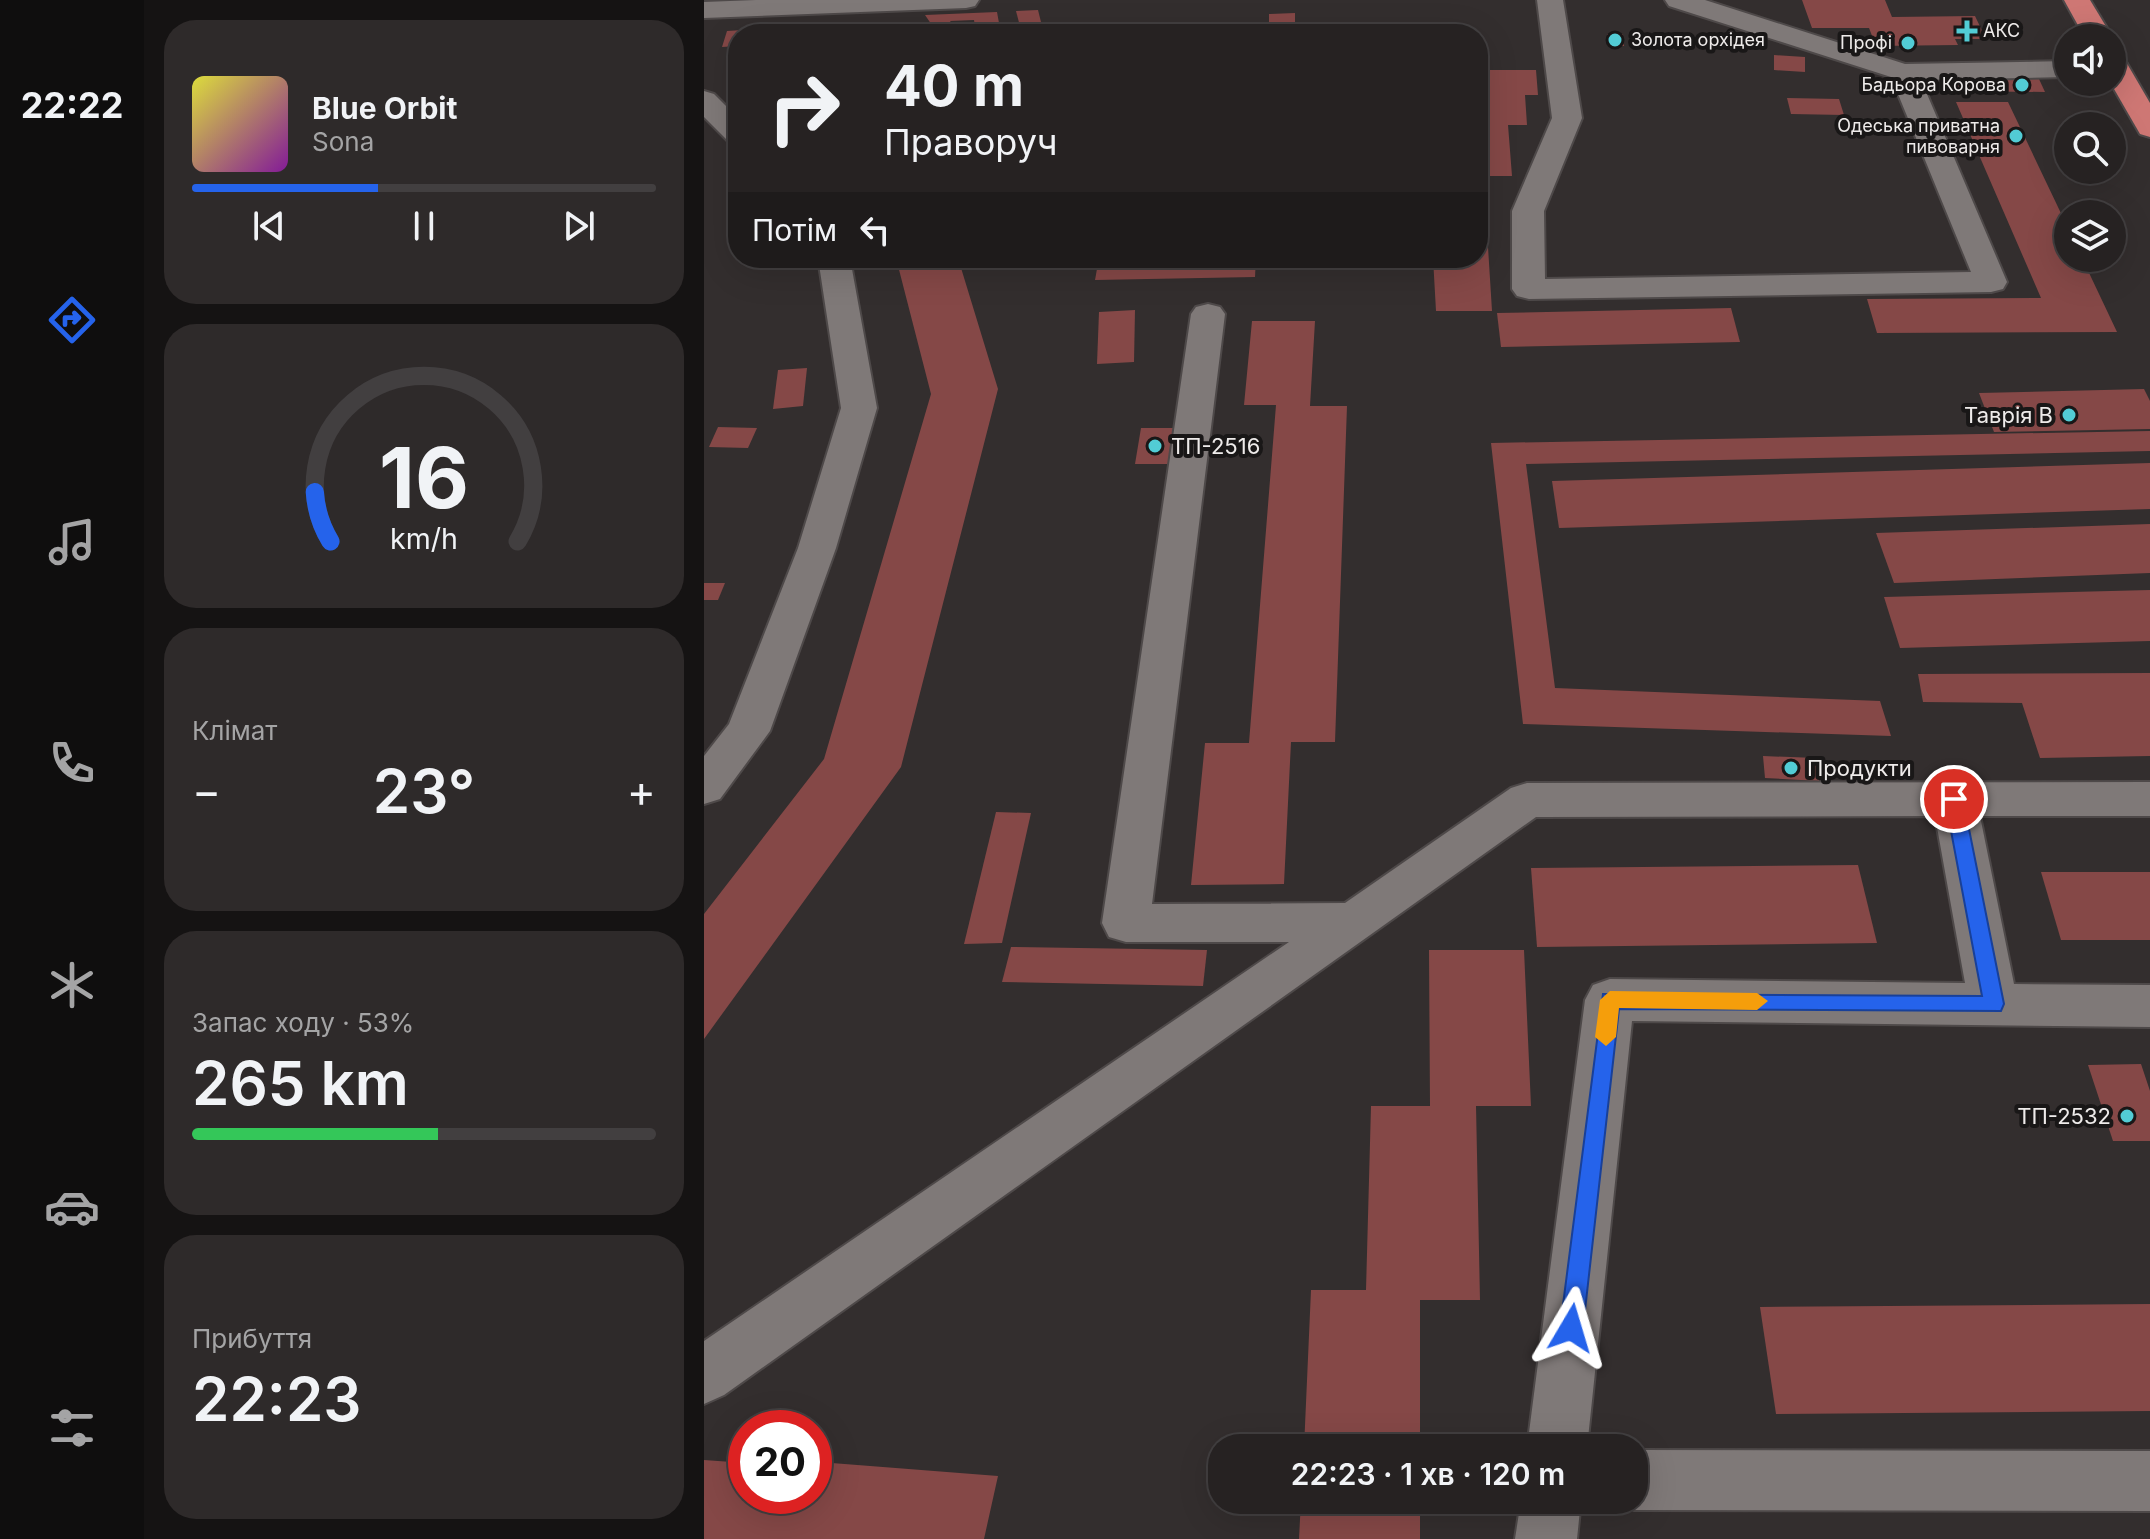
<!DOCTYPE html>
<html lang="uk">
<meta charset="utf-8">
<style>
:root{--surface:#262222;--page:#2e2a2a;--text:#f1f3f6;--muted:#a4a4a5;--line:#423f40;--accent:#2563eb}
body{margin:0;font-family:Inter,sans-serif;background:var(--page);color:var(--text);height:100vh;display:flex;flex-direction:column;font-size:30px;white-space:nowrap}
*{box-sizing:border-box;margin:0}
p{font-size:26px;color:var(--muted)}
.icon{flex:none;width:44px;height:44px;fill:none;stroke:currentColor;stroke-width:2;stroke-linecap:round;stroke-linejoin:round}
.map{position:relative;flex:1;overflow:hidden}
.panel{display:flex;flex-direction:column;gap:20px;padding:20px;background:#151313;width:560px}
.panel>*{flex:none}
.top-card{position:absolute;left:24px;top:24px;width:760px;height:244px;border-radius:32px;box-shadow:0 8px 32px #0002,0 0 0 2px var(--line);background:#262222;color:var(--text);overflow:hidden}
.buttons{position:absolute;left:1350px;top:24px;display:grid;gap:16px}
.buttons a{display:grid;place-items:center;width:72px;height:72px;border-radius:50%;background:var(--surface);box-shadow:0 8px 32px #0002,0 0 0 2px var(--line);font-size:40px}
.speed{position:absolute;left:24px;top:1410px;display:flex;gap:16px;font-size:40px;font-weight:700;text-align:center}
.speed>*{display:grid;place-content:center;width:104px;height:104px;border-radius:50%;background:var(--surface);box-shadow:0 8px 32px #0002,0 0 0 2px var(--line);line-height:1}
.speed .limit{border:12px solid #d22;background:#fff;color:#111}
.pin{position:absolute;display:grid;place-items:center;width:68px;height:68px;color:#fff;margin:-34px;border:4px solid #fff;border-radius:50%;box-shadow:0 2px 8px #0007}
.me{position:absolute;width:88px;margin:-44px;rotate:7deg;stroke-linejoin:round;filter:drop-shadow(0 0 6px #0008)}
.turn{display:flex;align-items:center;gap:28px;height:168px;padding:0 24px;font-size:36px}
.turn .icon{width:104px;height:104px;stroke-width:2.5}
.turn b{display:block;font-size:56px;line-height:68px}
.then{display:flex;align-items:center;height:76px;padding:0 24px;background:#0003;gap:16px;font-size:30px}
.big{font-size:60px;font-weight:600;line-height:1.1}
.panel .card{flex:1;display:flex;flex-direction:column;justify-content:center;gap:12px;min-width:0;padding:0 28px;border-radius:32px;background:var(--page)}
.panel .dial{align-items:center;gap:0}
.dial svg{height:208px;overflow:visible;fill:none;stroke:var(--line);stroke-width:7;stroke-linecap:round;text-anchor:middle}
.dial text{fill:var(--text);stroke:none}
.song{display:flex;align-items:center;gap:24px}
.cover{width:96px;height:96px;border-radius:12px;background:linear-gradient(135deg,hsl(60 70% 55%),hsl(290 70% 35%))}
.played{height:8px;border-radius:4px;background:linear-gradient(90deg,var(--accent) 40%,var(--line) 40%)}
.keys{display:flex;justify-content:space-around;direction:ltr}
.heat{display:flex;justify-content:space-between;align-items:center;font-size:44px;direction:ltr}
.charge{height:12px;border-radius:6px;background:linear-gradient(90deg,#34c759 53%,var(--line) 0)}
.trip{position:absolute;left:504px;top:1434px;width:440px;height:80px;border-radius:32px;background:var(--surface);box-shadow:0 8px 32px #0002,0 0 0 2px var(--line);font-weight:600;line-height:80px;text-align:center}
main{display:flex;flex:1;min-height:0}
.menu{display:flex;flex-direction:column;width:144px;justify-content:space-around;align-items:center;background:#0f0e0e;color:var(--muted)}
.menu .icon{width:56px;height:56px}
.menu .on{color:var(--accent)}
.menu b{font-size:36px;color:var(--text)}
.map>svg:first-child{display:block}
.building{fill:#854847}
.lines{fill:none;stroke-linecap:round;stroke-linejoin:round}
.minor-casing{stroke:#4e4949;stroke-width:4}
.highway-casing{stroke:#4e4949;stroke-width:4}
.minor{fill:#7f7978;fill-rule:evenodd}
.highway{fill:#ce7774;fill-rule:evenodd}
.route{fill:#2563eb;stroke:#184099;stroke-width:2}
.slow{fill:#f59e0b}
.poi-dot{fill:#52ccd5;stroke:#191717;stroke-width:3}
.labels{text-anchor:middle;stroke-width:8;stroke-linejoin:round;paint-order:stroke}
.far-poi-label{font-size:18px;fill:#eeebea;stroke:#191717;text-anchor:end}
.poi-label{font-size:22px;fill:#eeebea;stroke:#191717;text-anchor:end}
</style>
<main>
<nav class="menu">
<b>22:22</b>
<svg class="icon on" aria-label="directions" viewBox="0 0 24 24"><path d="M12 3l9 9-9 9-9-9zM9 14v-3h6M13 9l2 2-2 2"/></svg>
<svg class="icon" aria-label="music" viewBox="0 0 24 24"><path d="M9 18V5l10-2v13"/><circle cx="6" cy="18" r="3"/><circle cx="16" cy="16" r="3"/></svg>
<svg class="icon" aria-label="phone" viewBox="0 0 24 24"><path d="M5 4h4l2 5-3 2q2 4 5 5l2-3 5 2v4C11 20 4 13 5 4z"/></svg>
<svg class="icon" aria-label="climate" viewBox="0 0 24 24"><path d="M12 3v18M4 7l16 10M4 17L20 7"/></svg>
<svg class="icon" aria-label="car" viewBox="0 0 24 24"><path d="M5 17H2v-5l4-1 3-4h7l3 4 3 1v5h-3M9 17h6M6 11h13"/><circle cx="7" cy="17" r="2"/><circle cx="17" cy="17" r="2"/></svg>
<svg class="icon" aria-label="filters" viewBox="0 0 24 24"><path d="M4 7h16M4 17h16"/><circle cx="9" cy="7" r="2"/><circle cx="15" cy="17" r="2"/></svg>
</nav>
<section class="panel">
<div class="card">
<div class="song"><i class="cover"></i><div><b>Blue Orbit</b><p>Sona</p></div></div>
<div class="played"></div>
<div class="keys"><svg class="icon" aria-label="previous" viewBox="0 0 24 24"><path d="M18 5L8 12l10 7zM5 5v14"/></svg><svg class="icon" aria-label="pause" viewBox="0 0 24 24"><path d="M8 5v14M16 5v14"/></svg><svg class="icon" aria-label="next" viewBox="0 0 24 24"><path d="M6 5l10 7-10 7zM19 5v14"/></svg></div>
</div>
<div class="card dial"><svg viewBox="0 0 100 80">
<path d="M14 69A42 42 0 1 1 86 69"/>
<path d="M14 69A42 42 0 0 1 8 50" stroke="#2563eb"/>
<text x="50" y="56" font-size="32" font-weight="700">16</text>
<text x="50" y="72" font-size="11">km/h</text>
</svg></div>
<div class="card"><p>Клімат</p>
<div class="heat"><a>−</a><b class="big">23°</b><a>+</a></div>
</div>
<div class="card"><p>Запас ходу · 53%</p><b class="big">265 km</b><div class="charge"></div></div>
<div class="card"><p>Прибуття</p><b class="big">22:23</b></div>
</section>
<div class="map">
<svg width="1446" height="1539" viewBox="0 0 1446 1539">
<rect width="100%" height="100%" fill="#332e2e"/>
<g class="building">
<path d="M1098 0H1181L1188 17 1271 16 1282 39H1251L1254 45 1172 46 1165 28H1108Z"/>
<path d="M334 10 340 34H318L312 11Z"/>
<path d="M293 12 297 34H272L270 20 246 21 256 34H234L221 15Z"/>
<path d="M591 13V32L565 33V14Z"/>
<path d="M173 22 172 30 134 33 136 24Z"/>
<path d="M54 29 53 34H34V46L18 47 23 31Z"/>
<path d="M903 34H919L920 46H905Z"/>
<path d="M1070 55 1101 57V72L1070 70Z"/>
<path d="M779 70H832L834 95H821L823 125H804L808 176H784L786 214H774V92H780Z"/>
<path d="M1247 78 1335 79 1341 92 1252 91Z"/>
<path d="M1083 98 1135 99 1140 115 1087 114Z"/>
<path d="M1252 102H1304L1364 228V258H1378L1413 332 1173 333 1163 299 1337 298Z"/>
<path d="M774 247H784L788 311H732L729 258H774Z"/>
<path d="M192 258H254L294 389 197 767 0 1039V914L120 759 227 394Z"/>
<path d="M395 258H552L551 277 391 280Z"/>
<path d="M1027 308 1036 342 797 347 793 313Z"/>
<path d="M431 310 430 362 393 364 395 312Z"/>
<path d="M548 321H611L606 406H643L631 742H587L580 884 487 885 501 743H545L572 405H540Z"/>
<path d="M103 368 99 406 69 409 74 370Z"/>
<path d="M1440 389 1446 401V429L1290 432 1275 393Z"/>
<path d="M14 427 53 428 44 448 5 447Z"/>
<path d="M437 428H469L464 464H431Z"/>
<path d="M1446 431V451L822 464 851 688 1176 701 1187 736 819 724 787 443Z"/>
<path d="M1446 463V509L855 528 848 481Z"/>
<path d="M1446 524V573L1190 583 1172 533Z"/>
<path d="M0 583H21L14 600H0Z"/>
<path d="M1446 590V641L1196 648 1180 597Z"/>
<path d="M1446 673V756L1336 758 1318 703 1219 702 1214 674Z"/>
<path d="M1059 756 1112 758 1115 781 1061 778Z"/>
<path d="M292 812 327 813 298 943 260 944Z"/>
<path d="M1154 865 1173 943 833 947 827 868Z"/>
<path d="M1337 872H1446V940H1357Z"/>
<path d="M307 947 503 950 499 986 298 982Z"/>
<path d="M725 950H820L827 1106H772L776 1300H716V1448H600L607 1290H662L667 1106H726Z"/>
<path d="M1437 1064 1446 1091V1141H1409L1384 1065Z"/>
<path d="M1446 1304V1411L1072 1414 1056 1307Z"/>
<path d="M0 1460 42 1463V1496H110V1469L115 1462 294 1476 280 1539H0Z"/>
<path d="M597 1500H716V1539H595Z"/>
</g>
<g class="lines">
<defs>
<g id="minor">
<path d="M52 0H275L271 6 262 8 0 18V2Z"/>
<path d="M833 0H859L878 118 840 211 841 279 1267 272 1187 77 965 6 961 0H1001L1201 64 1364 61V77L1217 80 1303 282 1299 289 1287 292 825 299 813 296 808 289V211L848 118Z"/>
<path d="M0 91 10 94 34 118V144L24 141 0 117Z"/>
<path d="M114 258H146L173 408 132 548 66 731 16 799 0 804V756L25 724 94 548 137 408Z"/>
<path d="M504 304 516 307 521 314 448 904 641 903 807 788 823 783 1446 782V816H1276L1310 984 1446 985V1027L928 1021 883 1448H823L881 1000 889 985 906 979 1261 983 1231 816 832 817 20 1395 0 1404V1341L585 942H422L405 937 398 923 487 314 492 307Z"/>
<path d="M930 1450 1446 1451V1511L930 1510 908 1500H930Z"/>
<path d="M817 1500H877L873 1539H811Z"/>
</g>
<g id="highway">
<path d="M1360 0H1386L1409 38 1408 39 1381 38Z"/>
<path d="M1408 53 1418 55 1446 103V137L1436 134 1406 82Z"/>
</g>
</defs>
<use href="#minor" class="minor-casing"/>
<use href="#highway" class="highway-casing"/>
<use href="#minor" class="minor"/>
<use href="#highway" class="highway"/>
</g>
<path class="route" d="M1250 792 1259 799 1300 1004 1297 1011 915 1009 879 1328 876 1336 867 1340 859 1336 856 1328 899 994 1278 996 1241 799Z"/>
<path class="slow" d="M906 991 1053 993 1064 1001 1053 1010 915 1008 912 1037 902 1046 891 1037 896 1000Z"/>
<g class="poi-dot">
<path d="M1259 19h8v8h8v8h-8v8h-8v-8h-8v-8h8z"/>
<circle cx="911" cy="40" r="8"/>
<circle cx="1204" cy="43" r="8"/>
<circle cx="1318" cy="85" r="8"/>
<circle cx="1312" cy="136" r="8"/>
<circle cx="1365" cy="415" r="8"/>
<circle cx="451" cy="446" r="8"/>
<circle cx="1087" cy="768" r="8"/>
<circle cx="1423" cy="1116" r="8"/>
</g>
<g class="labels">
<g class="far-poi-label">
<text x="1279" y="37" text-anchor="start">АКС</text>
<text x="927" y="46" text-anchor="start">Золота орхідея</text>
<text x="1188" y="49">Профі</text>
<text x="1302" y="91">Бадьора Корова</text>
<text x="1296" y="132">Одеська приватна<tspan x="1296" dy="21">пивоварня</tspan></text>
</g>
<g class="poi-label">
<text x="1349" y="423">Таврія В</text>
<text x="467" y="454" text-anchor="start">ТП-2516</text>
<text x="1103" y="776" text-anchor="start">Продукти</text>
<text x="1407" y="1124">ТП-2532</text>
</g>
</g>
</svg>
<div class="buttons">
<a><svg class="icon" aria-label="sound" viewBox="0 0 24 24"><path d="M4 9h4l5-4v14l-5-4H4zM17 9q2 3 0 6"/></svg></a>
<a><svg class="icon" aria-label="search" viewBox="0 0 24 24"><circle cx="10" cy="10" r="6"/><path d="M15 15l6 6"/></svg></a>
<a><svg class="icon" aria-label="layers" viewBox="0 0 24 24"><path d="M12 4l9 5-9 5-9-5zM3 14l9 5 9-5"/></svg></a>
</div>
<div class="speed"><div class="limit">20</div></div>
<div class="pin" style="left:1250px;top:799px;background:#d93025"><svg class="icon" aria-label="arrive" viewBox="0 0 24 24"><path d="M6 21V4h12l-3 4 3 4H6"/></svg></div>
<svg class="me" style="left:867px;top:1328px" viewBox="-20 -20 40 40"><path d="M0-17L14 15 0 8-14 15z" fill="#2563eb" stroke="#fff" stroke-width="4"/></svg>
<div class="trip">22:23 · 1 хв · 120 m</div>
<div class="top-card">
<div class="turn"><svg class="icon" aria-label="right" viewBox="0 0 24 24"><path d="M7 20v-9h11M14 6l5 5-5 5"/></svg><div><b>40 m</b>Праворуч</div></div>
<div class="then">Потім<svg class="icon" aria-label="left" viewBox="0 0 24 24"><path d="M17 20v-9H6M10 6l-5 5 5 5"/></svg></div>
</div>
</div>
</main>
